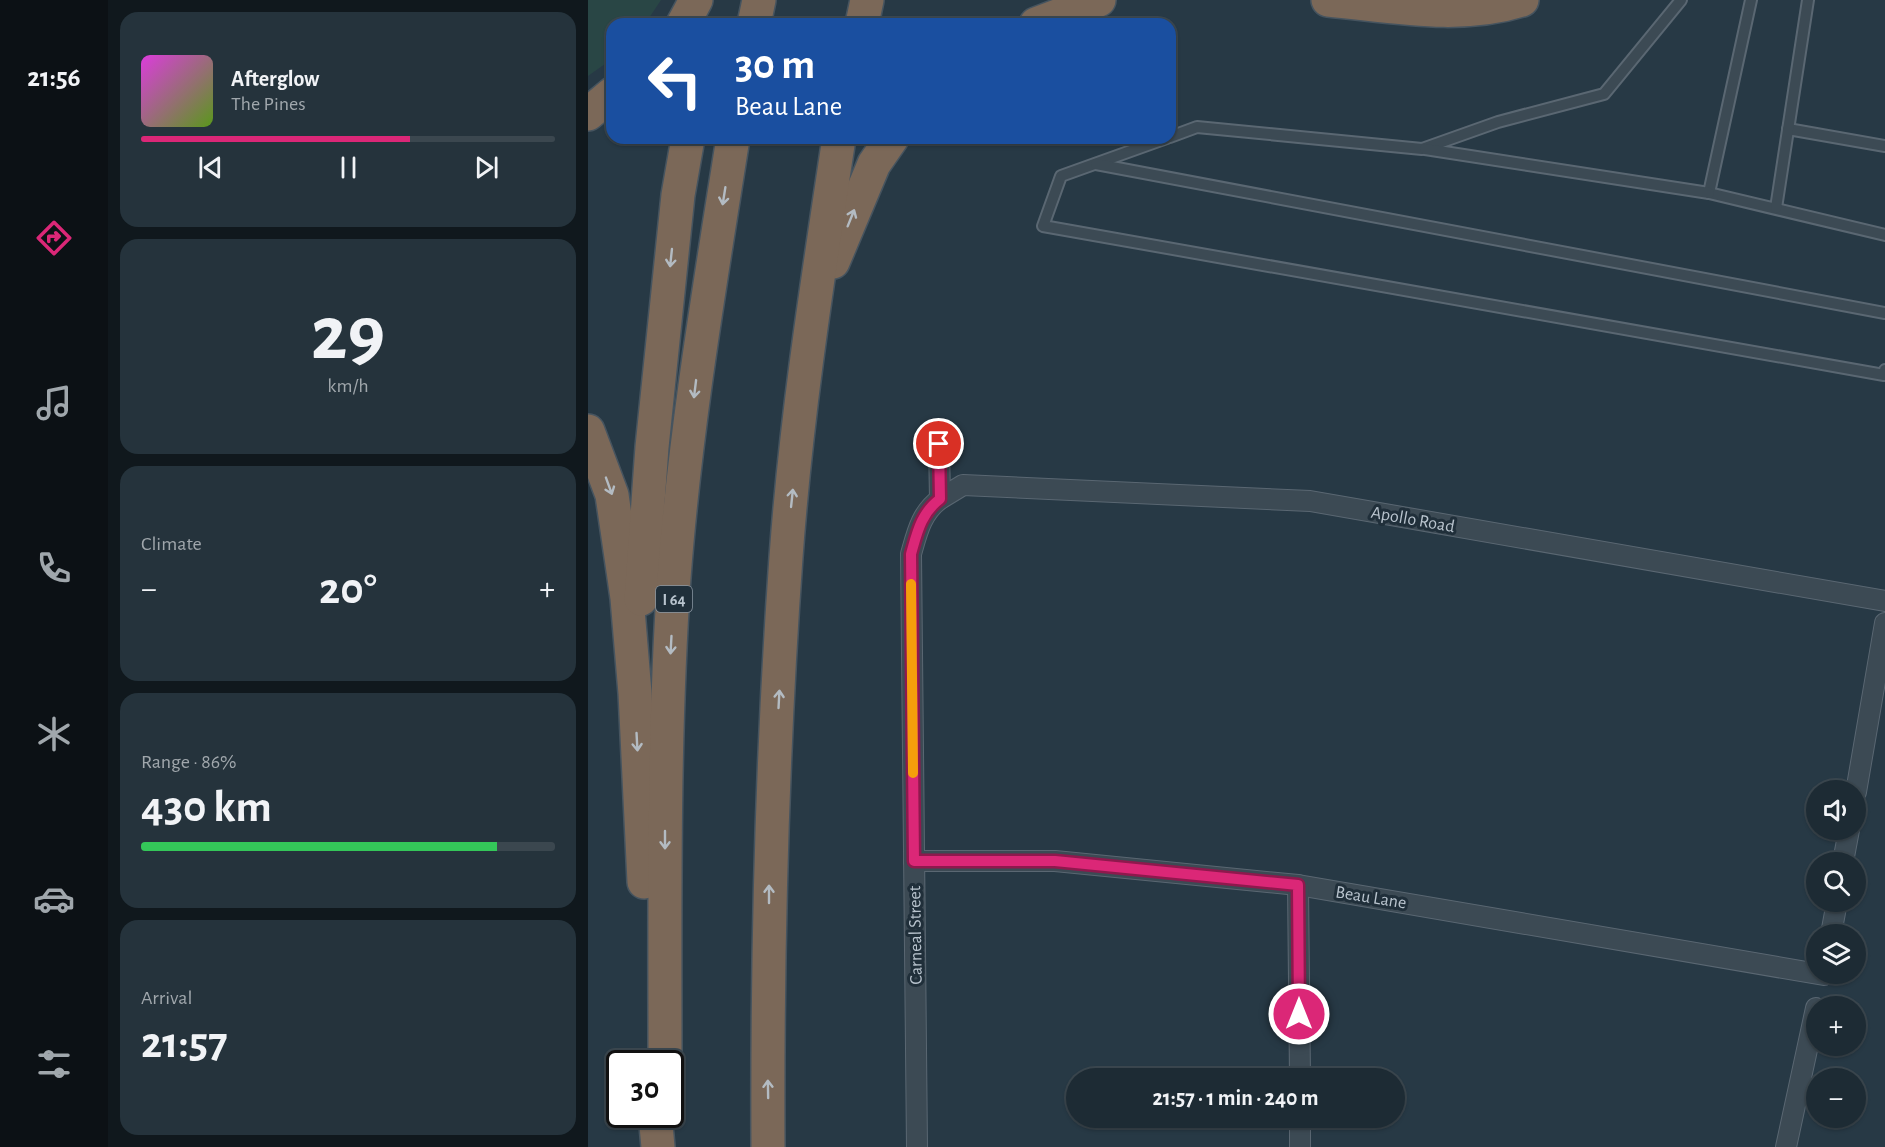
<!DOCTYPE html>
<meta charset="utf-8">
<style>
:root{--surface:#1d2b34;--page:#25333c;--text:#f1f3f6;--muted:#a0a7ac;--line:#3b474f;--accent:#db2777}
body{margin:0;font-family:"Alegreya Sans",sans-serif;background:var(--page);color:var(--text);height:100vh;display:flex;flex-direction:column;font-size:22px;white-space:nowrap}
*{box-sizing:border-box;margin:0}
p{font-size:20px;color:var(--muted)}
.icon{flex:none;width:33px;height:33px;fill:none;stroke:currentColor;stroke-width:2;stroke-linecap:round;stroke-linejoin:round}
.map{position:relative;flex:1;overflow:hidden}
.side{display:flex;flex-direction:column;gap:12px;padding:12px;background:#10181d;width:480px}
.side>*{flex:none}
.guide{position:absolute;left:18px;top:18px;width:570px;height:126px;border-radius:18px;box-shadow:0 2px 4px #0004,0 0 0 2px var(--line);background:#1a4fa0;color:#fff;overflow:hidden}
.controls{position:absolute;left:1218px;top:780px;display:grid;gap:12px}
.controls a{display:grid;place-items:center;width:60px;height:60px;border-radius:50%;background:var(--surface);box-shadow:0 2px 4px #0004,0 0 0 2px var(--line);font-size:30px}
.speed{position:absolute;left:18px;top:1050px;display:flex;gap:12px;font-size:30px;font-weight:700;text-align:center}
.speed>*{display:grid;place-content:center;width:78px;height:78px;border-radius:50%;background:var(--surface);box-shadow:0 2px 4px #0004,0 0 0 2px var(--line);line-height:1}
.speed .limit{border:3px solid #111;border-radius:9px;background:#fff;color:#111}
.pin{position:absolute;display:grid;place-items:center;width:51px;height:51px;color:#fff;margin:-26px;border:3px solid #fff;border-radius:50%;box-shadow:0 2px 6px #0007}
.me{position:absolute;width:66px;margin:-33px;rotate:0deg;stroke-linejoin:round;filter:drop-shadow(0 0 4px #0008)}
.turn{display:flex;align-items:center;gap:21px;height:126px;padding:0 30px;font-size:27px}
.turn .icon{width:78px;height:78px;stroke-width:2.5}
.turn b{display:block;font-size:42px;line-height:51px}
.big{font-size:45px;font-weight:700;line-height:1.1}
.side .widget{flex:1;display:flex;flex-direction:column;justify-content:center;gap:9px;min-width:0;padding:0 21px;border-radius:18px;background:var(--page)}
.side .dial{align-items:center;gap:0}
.dial b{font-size:78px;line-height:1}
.song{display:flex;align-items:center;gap:18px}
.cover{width:72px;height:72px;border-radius:9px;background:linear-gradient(135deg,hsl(300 70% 55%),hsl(90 70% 35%))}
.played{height:6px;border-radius:3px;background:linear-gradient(90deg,var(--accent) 65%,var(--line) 65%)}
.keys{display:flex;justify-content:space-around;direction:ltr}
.heat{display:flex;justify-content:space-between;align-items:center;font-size:33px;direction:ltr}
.charge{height:9px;border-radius:4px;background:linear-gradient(90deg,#34c759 86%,var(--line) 0)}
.trip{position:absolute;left:478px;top:1068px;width:339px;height:60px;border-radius:30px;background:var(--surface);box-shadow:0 2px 4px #0004,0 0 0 2px var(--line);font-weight:700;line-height:60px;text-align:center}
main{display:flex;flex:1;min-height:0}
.menu{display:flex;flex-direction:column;width:108px;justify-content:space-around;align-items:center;background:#0c1115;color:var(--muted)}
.menu .icon{width:42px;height:42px}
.menu .current{color:var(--accent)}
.menu b{font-size:27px;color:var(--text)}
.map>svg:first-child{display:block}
.green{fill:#294645}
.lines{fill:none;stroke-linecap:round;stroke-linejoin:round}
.lane-casing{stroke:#5a6772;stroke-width:14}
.street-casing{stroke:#5a6772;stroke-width:22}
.highway-casing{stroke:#46545f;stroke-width:36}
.lane{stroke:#3c4a54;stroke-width:10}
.street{stroke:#3c4a54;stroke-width:20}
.highway{stroke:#7b6858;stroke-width:33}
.oneway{stroke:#b3bbc2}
.route-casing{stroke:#8e194d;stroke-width:15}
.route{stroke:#db2777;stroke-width:10}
.slow{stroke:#f59e0b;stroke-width:10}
.labels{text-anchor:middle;stroke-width:6;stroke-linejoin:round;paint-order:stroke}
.shield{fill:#202f3a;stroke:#8b97a2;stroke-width:1.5}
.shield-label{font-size:16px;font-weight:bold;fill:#b9c4ce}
.street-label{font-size:18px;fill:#b9c4ce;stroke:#202f3a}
</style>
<main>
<nav class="menu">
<b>21:56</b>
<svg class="icon current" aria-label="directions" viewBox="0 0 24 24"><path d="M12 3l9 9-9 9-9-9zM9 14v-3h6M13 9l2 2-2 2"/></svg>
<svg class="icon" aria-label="music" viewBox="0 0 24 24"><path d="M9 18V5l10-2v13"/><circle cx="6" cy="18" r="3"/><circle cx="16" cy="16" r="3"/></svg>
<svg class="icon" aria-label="phone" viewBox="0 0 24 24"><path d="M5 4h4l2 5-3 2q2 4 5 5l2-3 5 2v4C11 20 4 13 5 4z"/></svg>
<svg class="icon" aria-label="climate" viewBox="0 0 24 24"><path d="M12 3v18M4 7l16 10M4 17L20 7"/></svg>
<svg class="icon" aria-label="car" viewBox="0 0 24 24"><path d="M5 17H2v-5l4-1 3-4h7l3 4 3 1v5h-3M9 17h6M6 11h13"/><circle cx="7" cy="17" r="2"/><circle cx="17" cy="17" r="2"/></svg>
<svg class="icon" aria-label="filters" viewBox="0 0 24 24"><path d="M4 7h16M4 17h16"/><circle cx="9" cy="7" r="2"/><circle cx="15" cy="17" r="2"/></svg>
</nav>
<section class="side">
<div class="widget">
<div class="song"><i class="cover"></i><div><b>Afterglow</b><p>The Pines</p></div></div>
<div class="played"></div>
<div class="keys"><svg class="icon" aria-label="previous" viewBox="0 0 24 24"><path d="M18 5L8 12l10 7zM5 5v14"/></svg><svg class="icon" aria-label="pause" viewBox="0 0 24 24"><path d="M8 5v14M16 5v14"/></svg><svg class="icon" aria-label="next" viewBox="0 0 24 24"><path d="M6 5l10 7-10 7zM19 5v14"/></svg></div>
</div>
<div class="widget dial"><b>29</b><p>km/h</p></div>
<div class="widget"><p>Climate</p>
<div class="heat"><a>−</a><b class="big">20°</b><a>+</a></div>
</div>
<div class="widget"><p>Range · 86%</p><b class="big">430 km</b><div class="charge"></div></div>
<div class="widget"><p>Arrival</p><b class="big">21:57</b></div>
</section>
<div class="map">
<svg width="1297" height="1147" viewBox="0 0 1297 1147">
<rect width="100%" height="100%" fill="#273945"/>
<path class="green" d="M0 0H73L57 24H24V59L0 76Z"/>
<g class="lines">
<defs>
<g id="lane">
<path d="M1163 0 1121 193 1297 235"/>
<path d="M1200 129 1297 146"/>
<path d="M582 137 609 127 834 149 910 122 1016 94 1093 0"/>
<path d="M579 138 473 176 455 226 1296 375 1297 370"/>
<path d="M837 149 1121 193"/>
<path d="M508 164 1297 313"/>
<path d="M1188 208 1220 0"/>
</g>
<g id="street">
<path d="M352 499 375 485 722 501 1297 601"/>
<path d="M1268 792 1297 623"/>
<path d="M326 861H467L710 885 1236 975"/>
<path d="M1255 862 1261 830"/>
<path d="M710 885 712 1078"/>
<path d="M1243 934 1249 902"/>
<path d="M712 1118V1147"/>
<path d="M329 1147 323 554C329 533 333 513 352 499L351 444"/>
<path d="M1198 1147 1228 1008"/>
</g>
<g id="highway">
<path d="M740 0C804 6 872 20 934 0"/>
<path d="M95 24 108 0"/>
<path d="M166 24 171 0"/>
<path d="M274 24 279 0"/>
<path d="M448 24 511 0"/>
<path d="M0 114 24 94"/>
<path d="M245 262 286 164 304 138"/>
<path d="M0 431 24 495 39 598 47 693 56 882"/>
<path d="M53 599 64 447 90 195 100 138"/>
<path d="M77 1064C77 902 75 740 86 578 97 430 122 284 145 138"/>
<path d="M67 1114 70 1147"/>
<path d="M180 1147C179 950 184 753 198 557 208 417 230 277 251 138"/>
</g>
</defs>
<use href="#lane" class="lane-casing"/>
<use href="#street" class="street-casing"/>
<use href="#highway" class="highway-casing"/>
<use href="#lane" class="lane"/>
<use href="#street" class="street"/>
<use href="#highway" class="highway"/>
</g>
<defs><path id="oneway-shaft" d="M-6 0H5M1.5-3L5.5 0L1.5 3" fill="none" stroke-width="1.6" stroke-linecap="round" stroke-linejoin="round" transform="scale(1.5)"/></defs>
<g class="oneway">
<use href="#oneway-shaft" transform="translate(136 196) rotate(99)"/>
<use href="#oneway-shaft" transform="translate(263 218) rotate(-68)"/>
<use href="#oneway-shaft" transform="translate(83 258) rotate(96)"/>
<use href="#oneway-shaft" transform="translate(107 389) rotate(97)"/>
<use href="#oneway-shaft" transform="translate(21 486) rotate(70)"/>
<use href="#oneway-shaft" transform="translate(204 498) rotate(-84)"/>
<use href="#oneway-shaft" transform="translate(83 645) rotate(93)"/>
<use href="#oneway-shaft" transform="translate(191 699) rotate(-87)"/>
<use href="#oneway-shaft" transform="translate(49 742) rotate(87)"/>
<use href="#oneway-shaft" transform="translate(77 840) rotate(90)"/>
<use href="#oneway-shaft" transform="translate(181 894) rotate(-90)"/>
<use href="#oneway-shaft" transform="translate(180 1089) rotate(-91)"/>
</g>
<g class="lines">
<defs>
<path id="route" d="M351 444 352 499C333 513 329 533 323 554L326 861H467L710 885 711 1014"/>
</defs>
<use href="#route" class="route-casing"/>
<use href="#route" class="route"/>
<path class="slow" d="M323 584 325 773"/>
</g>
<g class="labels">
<rect class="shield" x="68" y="586" width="36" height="26" rx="4.5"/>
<g class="shield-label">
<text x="86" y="605">I 64</text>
</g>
<g class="street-label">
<text transform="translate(825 519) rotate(10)" y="6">Apollo Road</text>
<text transform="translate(783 897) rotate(9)" y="6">Beau Lane</text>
<text transform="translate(327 935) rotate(-91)" y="6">Carneal Street</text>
</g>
</g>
</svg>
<div class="controls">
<a><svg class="icon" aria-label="sound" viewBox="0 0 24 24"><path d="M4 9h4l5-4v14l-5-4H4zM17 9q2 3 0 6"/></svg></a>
<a><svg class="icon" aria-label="search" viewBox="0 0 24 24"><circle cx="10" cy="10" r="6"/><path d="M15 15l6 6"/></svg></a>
<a><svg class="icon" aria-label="layers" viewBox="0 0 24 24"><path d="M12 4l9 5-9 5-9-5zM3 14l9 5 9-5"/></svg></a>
<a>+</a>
<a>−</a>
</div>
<div class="speed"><div class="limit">30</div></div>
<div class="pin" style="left:351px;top:444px;background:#d93025"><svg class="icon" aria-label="arrive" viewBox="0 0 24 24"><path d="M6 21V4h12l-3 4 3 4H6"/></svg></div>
<svg class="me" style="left:711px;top:1014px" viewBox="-20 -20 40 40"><circle r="17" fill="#db2777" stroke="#fff" stroke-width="3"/><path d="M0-11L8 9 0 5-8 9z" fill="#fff"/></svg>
<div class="trip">21:57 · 1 min · 240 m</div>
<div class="guide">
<div class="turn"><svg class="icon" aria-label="left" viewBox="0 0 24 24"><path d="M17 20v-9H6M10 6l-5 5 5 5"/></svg><div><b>30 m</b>Beau Lane</div></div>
</div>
</div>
</main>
